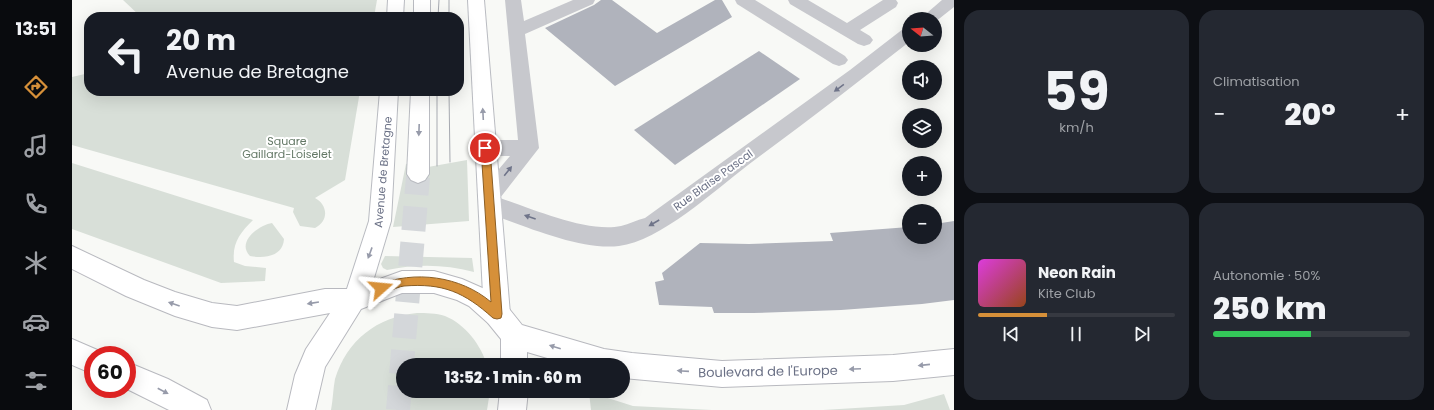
<!DOCTYPE html>
<html lang="fr">
<meta charset="utf-8">
<style>
:root{--surface:#171b24;--page:#242831;--text:#f1f3f6;--muted:#9ea1a6;--line:#363941;--accent:#d69039}
body{margin:0;font-family:Poppins,sans-serif;background:var(--page);color:var(--text);height:100vh;display:flex;flex-direction:column;font-size:15px;white-space:nowrap}
*{box-sizing:border-box;margin:0}
p{font-size:13px;color:var(--muted)}
.icon{flex:none;width:22px;height:22px;fill:none;stroke:currentColor;stroke-width:2;stroke-linecap:round;stroke-linejoin:round}
.map{position:relative;flex:1;overflow:hidden}
.side{display:flex;flex-direction:column;gap:10px;padding:10px;background:#0d0f14;width:480px}
.side>*{flex:none}
.hud{position:absolute;left:12px;top:12px;width:380px;height:84px;border-radius:16px;box-shadow:0 4px 16px #0002;background:#171b24;color:var(--text);overflow:hidden}
.needle{width:26px;rotate:287deg}
.tools{position:absolute;left:830px;top:12px;display:grid;gap:8px}
.tools a{display:grid;place-items:center;width:40px;height:40px;border-radius:50%;background:var(--surface);box-shadow:0 4px 16px #0002;font-size:20px}
.speed{position:absolute;left:12px;top:346px;display:flex;gap:8px;font-size:20px;font-weight:700;text-align:center}
.speed>*{display:grid;place-content:center;width:52px;height:52px;border-radius:50%;background:var(--surface);box-shadow:0 4px 16px #0002;line-height:1}
.speed .limit{border:6px solid #d22;background:#fff;color:#111}
.pin{position:absolute;display:grid;place-items:center;width:34px;height:34px;color:#fff;margin:-17px;border:2px solid #fff;border-radius:50%;box-shadow:0 1px 4px #0007}
.me{position:absolute;width:44px;margin:-22px;rotate:72deg;stroke-linejoin:round;filter:drop-shadow(0 0 3px #0008)}
.turn{display:flex;align-items:center;gap:14px;height:84px;padding:0 16px;font-size:18px}
.turn .icon{width:52px;height:52px;stroke-width:2.5}
.turn b{display:block;font-size:28px;line-height:34px}
.big{font-size:30px;font-weight:800;line-height:1.1}
.side .tile{flex:1;display:flex;flex-direction:column;justify-content:center;gap:6px;min-width:0;padding:0 14px;border-radius:16px;background:var(--page)}
.side .dial{align-items:center;gap:0}
.dial b{font-size:52px;line-height:1}
.song{display:flex;align-items:center;gap:12px}
.cover{width:48px;height:48px;border-radius:6px;background:linear-gradient(135deg,hsl(300 70% 55%),hsl(20 70% 35%))}
.played{height:4px;border-radius:2px;background:linear-gradient(90deg,var(--accent) 35%,var(--line) 35%)}
.keys{display:flex;justify-content:space-around;direction:ltr}
.heat{display:flex;justify-content:space-between;align-items:center;font-size:22px;direction:ltr}
.charge{height:6px;border-radius:3px;background:linear-gradient(90deg,#34c759 50%,var(--line) 0)}
.side .tiles{flex:1;display:grid;gap:10px;grid-template-columns:repeat(2,1fr)}
.trip{position:absolute;left:324px;top:358px;width:234px;height:40px;border-radius:20px;background:var(--surface);box-shadow:0 4px 16px #0002;font-weight:800;line-height:40px;text-align:center}
main{display:flex;flex:1;min-height:0}
.menu{display:flex;flex-direction:column;width:72px;justify-content:space-around;align-items:center;background:#090b0e;color:var(--muted)}
.menu .icon{width:28px;height:28px}
.menu .current{color:var(--accent)}
.menu b{font-size:18px;color:var(--text)}
.map>svg:first-child{display:block}
.green{fill:#d8dfd8}
.building{fill:#b0b3bc}
.lines{fill:none;stroke-linecap:round;stroke-linejoin:round}
.secondary-tunnel-far1{stroke:#d4d7da;stroke-width:18;stroke-dasharray:18 10;stroke-linecap:butt}
.secondary-tunnel{stroke:#d4d7da;stroke-width:24;stroke-dasharray:24 12;stroke-linecap:butt}
.secondary-casing{stroke:#b9bbc1;stroke-width:2}
.primary-casing{stroke:#b8b9bf;stroke-width:2}
.street{fill:#c7c8cd;fill-rule:evenodd}
.secondary{fill:#fff;fill-rule:evenodd}
.primary{fill:#fff;fill-rule:evenodd}
.tram{stroke:#a7aab1;stroke-width:1}
.oneway{fill:#6f7489}
.oneway2{fill:#979baa}
.route{fill:#d69039;stroke:#8b5e25}
.labels{text-anchor:middle;stroke-width:4;stroke-linejoin:round;paint-order:stroke}
.park-label{font-size:11px;fill:#647866;stroke:#fff}
.street-label{font-size:11px;fill:#6a7085;stroke:#fff}
.near-street-label{font-size:13px;fill:#6a7085;stroke:#fff}
</style>
<main>
<nav class="menu">
<b>13:51</b>
<svg class="icon current" aria-label="directions" viewBox="0 0 24 24"><path d="M12 3l9 9-9 9-9-9zM9 14v-3h6M13 9l2 2-2 2"/></svg>
<svg class="icon" aria-label="music" viewBox="0 0 24 24"><path d="M9 18V5l10-2v13"/><circle cx="6" cy="18" r="3"/><circle cx="16" cy="16" r="3"/></svg>
<svg class="icon" aria-label="phone" viewBox="0 0 24 24"><path d="M5 4h4l2 5-3 2q2 4 5 5l2-3 5 2v4C11 20 4 13 5 4z"/></svg>
<svg class="icon" aria-label="climate" viewBox="0 0 24 24"><path d="M12 3v18M4 7l16 10M4 17L20 7"/></svg>
<svg class="icon" aria-label="car" viewBox="0 0 24 24"><path d="M5 17H2v-5l4-1 3-4h7l3 4 3 1v5h-3M9 17h6M6 11h13"/><circle cx="7" cy="17" r="2"/><circle cx="17" cy="17" r="2"/></svg>
<svg class="icon" aria-label="filters" viewBox="0 0 24 24"><path d="M4 7h16M4 17h16"/><circle cx="9" cy="7" r="2"/><circle cx="15" cy="17" r="2"/></svg>
</nav>
<div class="map">
<svg width="882" height="410" viewBox="0 0 882 410">
<rect width="100%" height="100%" fill="#f8f9f6"/>
<g class="green">
<path d="M51 0H305L302 17H69Z"/>
<path d="M17 73V91H288L273 180 243 198C256 205 257 221 243 228L228 226 221 212 222 208 0 145V77Z"/>
<path d="M395 160 397 221 321 227 334 164 356 167Z"/>
<path d="M0 163 181 220C168 233 160 243 162 262L173 266 194 268 193 281 149 283 0 229Z"/>
<path d="M200 223 212 239C211 256 193 259 178 256 164 242 187 225 200 223Z"/>
<path d="M313 256 400 258 402 272C372 264 344 264 315 270L311 268 309 264Z"/>
<path d="M345 313C354 313 364 313 373 316 393 324 409 345 415 365H331V391H418L415 410H259C261 400 261 389 263 379 275 340 305 317 345 313Z"/>
<path d="M517 392 561 406 640 410H519Z"/>
<path d="M872 394 878 410H751L832 405Z"/>
</g>
<g class="building">
<path d="M529 0H540L585 33 643 0H650L660 17 543 86 473 28 522 5Z"/>
<path d="M687 51 728 79 603 165 562 130Z"/>
<path d="M882 221V300L850 304 769 310 681 313H642L640 307 587 305 583 282 592 280 590 273 628 243 677 244 761 241 758 233 837 227V237H863V224Z"/>
</g>
<g class="lines">
<path class="secondary-tunnel-far1" d="M346 178V174"/>
<path class="secondary-tunnel" d="M326 410 346 177"/>
<defs>
<g id="secondary">
<path d="M316 0H332L331 17H315Z"/>
<rect x="342" y="0" width="16" height="17"/>
<path d="M396 0H412L438 314 434 323 425 326 416 323 412 314Z"/>
<path d="M308 91H326L319 221 296 298 293 306 284 310 275 306 272 298 297 221Z"/>
<path d="M339 91H357V174L353 180 346 183 339 180 335 174Z"/>
</g>
<g id="primary">
<path d="M0 246 72 280 103 292 140 303 165 306 253 289H280L330 271H362L390 279 415 290 434 305 450 325 532 349 560 353 650 361 821 355 882 349V375L821 381 650 387 551 378V365H499L455 352V365H429V339L416 323 397 306 385 300 362 293H330L289 309 253 367 243 410H215L223 375 234 349 258 313 165 330 140 327 103 316 54 296 0 269Z"/>
<path d="M0 339 30 352 32 355H21V374L0 365Z"/>
<path d="M55 362 96 379 135 400 139 410H97L55 389Z"/>
<path d="M428 391H456L454 410H426Z"/>
</g>
</defs>
<use href="#secondary" class="secondary-casing"/>
<use href="#primary" class="primary-casing"/>
<g class="street">
<path d="M433 0H449L452 21 501 0H523L521 4 453 34 467 148 428 198C461 209 515 233 549 226 557 224 565 220 573 218L778 70 831 29 837 27V42C784 84 730 125 676 165 642 191 588 241 547 246 508 251 448 224 410 211L407 204 409 199 407 195 410 189 438 156H413L406 154 403 148 406 142 413 140H446Z"/>
<path d="M663 0H683L773 56 776 60 773 64 767 66 761 64 665 4Z"/>
<path d="M716 0H736L775 23 811 0H824L826 3 824 7 788 30 798 36 801 40 798 44 792 46 786 44 718 4Z"/>
<path d="M870 0H882V7L863 22V19H848Z"/>
</g>
<use href="#secondary" class="secondary"/>
<use href="#primary" class="primary"/>
<g class="tram">
<path d="M377 0V17"/>
<path d="M366 17 367 0"/>
<path d="M365 91V166"/>
<path d="M377 91 378 162"/>
</g>
</g>
<defs><path id="oneway-solid" d="M-6-.8H1V-3.2L6.5 0L1 3.2V.8H-6Z"/></defs>
<g class="oneway">
<use href="#oneway-solid" transform="translate(767 88) rotate(144)"/>
<use href="#oneway-solid" transform="translate(436 171) rotate(-51)"/>
<use href="#oneway-solid" transform="translate(458 217) rotate(-161)"/>
<use href="#oneway-solid" transform="translate(582 223) rotate(150)"/>
</g>
<g class="oneway2">
<use href="#oneway-solid" transform="translate(411 114) rotate(-93)"/>
<use href="#oneway-solid" transform="translate(347 130) rotate(92)"/>
<use href="#oneway-solid" transform="translate(298 253) rotate(110)"/>
<use href="#oneway-solid" transform="translate(241 303) rotate(171)"/>
<use href="#oneway-solid" transform="translate(102 304) rotate(-161)"/>
<use href="#oneway-solid" transform="translate(483 347) rotate(-163)"/>
<use href="#oneway-solid" transform="translate(852 365) rotate(174)"/>
<use href="#oneway-solid" transform="translate(783 369) rotate(178)"/>
<use href="#oneway-solid" transform="translate(611 371) rotate(-176)"/>
<use href="#oneway-solid" transform="translate(91 391) rotate(28)"/>
</g>
<path class="route" d="M413 145 418 148 430 314 429 318 425 319 421 318C392 292 371 283 332 286 323 287 314 295 305 292L304 288 305 285C343 270 388 276 419 302L409 148Z"/>
<g class="labels">
<g class="park-label">
<text x="215" y="145">Square<tspan x="215" dy="13">Gaillard-Loiselet</tspan></text>
</g>
<g class="street-label">
<text transform="translate(311 172) rotate(-85)" y="4">Avenue de Bretagne</text>
<text transform="translate(641 180) rotate(-36)" y="4">Rue Blaise Pascal</text>
</g>
<g class="near-street-label">
<text transform="translate(696 371) rotate(-1)" y="5">Boulevard de l'Europe</text>
</g>
</g>
</svg>
<div class="tools">
<a><svg class="needle" viewBox="-14 -14 28 28"><path d="M0-13l5 13h-10z" fill="#e53935"/><path d="M0 13l5-13h-10z" fill="#9ea1a6"/></svg></a>
<a><svg class="icon" aria-label="sound" viewBox="0 0 24 24"><path d="M4 9h4l5-4v14l-5-4H4zM17 9q2 3 0 6"/></svg></a>
<a><svg class="icon" aria-label="layers" viewBox="0 0 24 24"><path d="M12 4l9 5-9 5-9-5zM3 14l9 5 9-5"/></svg></a>
<a>+</a>
<a>−</a>
</div>
<div class="speed"><div class="limit">60</div></div>
<div class="pin" style="left:413px;top:148px;background:#d93025"><svg class="icon" aria-label="arrive" viewBox="0 0 24 24"><path d="M6 21V4h12l-3 4 3 4H6"/></svg></div>
<svg class="me" style="left:309px;top:288px" viewBox="-20 -20 40 40"><path d="M0-17L14 15 0 8-14 15z" fill="#d69039" stroke="#fff" stroke-width="4"/></svg>
<div class="trip">13:52 · 1 min · 60 m</div>
<div class="hud">
<div class="turn"><svg class="icon" aria-label="left" viewBox="0 0 24 24"><path d="M17 20v-9H6M10 6l-5 5 5 5"/></svg><div><b>20 m</b>Avenue de Bretagne</div></div>
</div>
</div>
<section class="side">
<div class="tiles">
<div class="tile dial"><b>59</b><p>km/h</p></div>
<div class="tile"><p>Climatisation</p>
<div class="heat"><a>−</a><b class="big">20°</b><a>+</a></div>
</div>
<div class="tile">
<div class="song"><i class="cover"></i><div><b>Neon Rain</b><p>Kite Club</p></div></div>
<div class="played"></div>
<div class="keys"><svg class="icon" aria-label="previous" viewBox="0 0 24 24"><path d="M18 5L8 12l10 7zM5 5v14"/></svg><svg class="icon" aria-label="pause" viewBox="0 0 24 24"><path d="M8 5v14M16 5v14"/></svg><svg class="icon" aria-label="next" viewBox="0 0 24 24"><path d="M6 5l10 7-10 7zM19 5v14"/></svg></div>
</div>
<div class="tile"><p>Autonomie · 50%</p><b class="big">250 km</b><div class="charge"></div></div>
</div>
</section>
</main>
